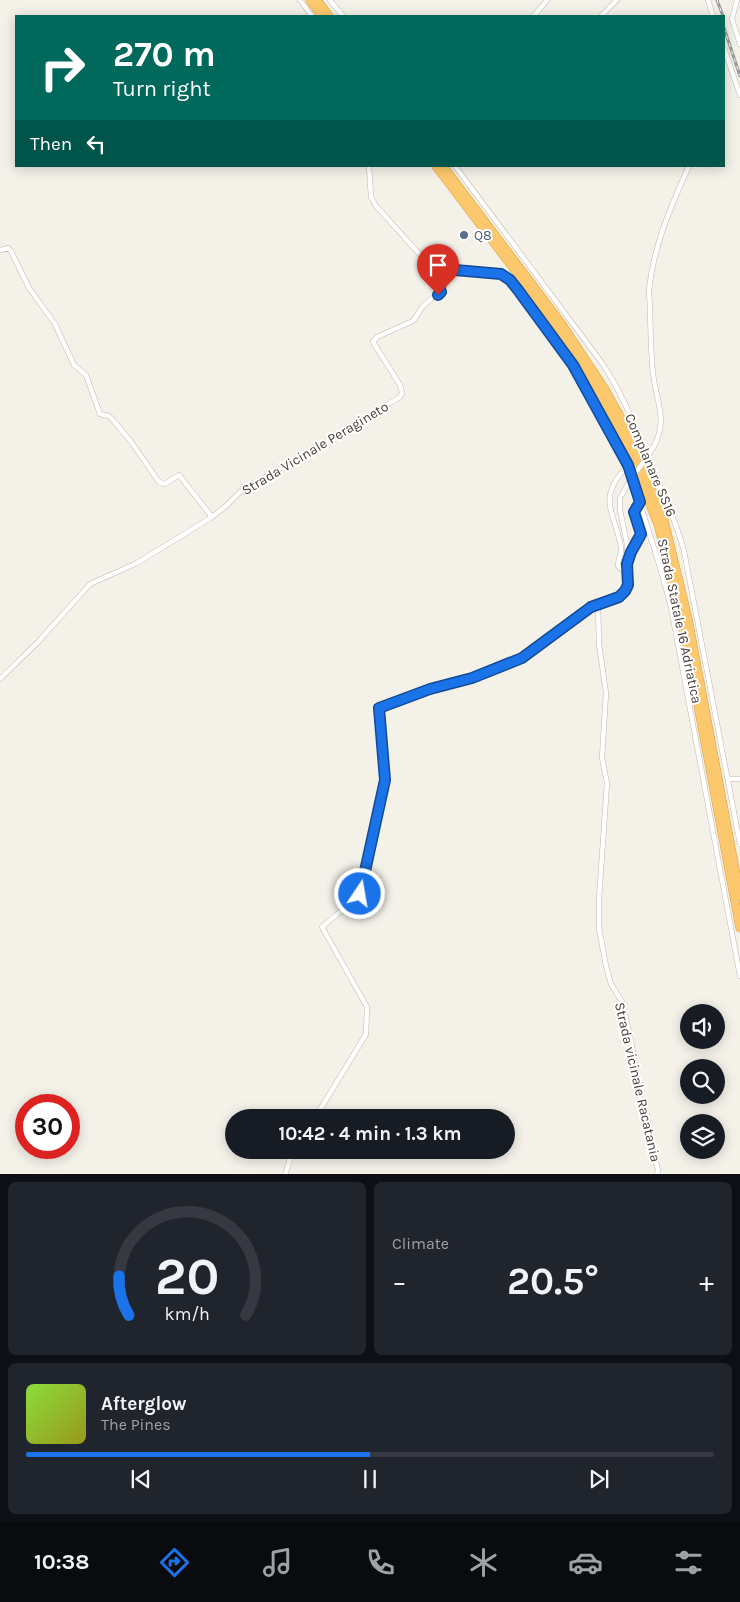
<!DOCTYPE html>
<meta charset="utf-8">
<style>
:root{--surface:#171b24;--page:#20242c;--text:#f1f3f6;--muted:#9ea1a6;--line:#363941;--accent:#1a73e8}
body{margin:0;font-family:Karla,sans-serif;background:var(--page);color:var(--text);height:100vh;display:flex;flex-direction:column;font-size:19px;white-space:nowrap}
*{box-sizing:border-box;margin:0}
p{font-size:16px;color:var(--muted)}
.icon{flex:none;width:28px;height:28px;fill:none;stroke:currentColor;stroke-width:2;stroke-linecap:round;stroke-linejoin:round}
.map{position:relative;height:1174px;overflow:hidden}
.side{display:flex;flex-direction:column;gap:8px;padding:8px;background:#0d0f14;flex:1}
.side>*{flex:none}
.hud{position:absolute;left:15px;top:15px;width:710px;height:152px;border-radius:0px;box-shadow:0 2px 12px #0003;background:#00695c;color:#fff;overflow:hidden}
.fabs{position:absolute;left:680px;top:1004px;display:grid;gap:10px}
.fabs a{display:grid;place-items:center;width:45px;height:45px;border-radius:50%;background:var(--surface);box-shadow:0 2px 12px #0003;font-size:25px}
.speed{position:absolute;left:15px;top:1094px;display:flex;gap:10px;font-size:25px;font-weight:700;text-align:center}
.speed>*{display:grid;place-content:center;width:65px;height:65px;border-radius:50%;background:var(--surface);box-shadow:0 2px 12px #0003;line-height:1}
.speed .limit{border:8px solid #d22;background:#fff;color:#111}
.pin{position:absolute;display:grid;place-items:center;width:42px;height:42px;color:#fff;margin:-51px -21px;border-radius:50% 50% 50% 0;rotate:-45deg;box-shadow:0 0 5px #0007}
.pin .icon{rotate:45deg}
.me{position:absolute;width:55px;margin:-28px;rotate:12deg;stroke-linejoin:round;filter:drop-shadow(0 0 4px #0008)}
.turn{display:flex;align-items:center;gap:18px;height:105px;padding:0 15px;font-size:22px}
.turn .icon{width:65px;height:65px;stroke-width:2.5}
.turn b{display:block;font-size:35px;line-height:42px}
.then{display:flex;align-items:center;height:48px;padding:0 15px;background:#0003;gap:10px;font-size:19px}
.big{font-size:38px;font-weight:700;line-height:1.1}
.side .tile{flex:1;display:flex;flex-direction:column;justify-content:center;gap:8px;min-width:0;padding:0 18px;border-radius:8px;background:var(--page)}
.side .dial{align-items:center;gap:0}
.dial svg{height:130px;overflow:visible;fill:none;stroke:var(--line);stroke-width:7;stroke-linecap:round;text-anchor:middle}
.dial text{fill:var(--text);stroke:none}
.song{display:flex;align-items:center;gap:15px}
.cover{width:60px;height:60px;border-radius:8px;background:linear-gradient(135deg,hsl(90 70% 55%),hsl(60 70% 35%))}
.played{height:5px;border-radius:2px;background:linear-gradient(90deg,var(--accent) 50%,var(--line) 50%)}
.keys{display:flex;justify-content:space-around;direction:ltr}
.heat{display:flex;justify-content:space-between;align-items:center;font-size:28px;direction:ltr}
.side .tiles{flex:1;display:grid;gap:8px;grid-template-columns:1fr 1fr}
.tile:last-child{grid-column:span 2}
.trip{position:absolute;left:225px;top:1109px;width:290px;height:50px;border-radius:25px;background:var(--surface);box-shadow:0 2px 12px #0003;font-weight:700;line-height:50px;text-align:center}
.dock{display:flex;height:80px;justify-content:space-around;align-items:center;background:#090b0e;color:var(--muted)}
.dock .icon{width:35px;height:35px}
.dock .active{color:var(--accent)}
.dock b{font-size:22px;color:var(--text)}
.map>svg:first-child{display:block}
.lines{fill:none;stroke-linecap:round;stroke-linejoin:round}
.street-casing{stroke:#c0b8ac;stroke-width:5.5}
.highway-casing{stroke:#db9c3d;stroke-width:9}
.street{stroke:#fff;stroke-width:4.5}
.highway{stroke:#fbc86d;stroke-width:8}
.rail-casing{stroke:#989898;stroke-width:3}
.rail{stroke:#fff;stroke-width:1;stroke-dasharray:4;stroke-linecap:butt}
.street-bridge-casing{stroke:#c0b8ac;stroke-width:5.5;stroke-linecap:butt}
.street-bridge{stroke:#fff;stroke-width:4.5}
.route-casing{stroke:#114b97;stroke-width:12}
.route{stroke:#1a73e8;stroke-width:9}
.service-dot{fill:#5c6f8a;stroke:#fff;stroke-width:2}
.labels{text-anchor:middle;stroke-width:4;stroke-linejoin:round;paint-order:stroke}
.service-label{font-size:14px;fill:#4e5e75;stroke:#fff;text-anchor:start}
.street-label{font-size:14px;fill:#484137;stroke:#fff}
</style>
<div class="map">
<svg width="740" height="1175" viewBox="0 0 740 1175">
<rect width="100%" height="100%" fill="#f4f1e9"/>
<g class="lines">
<defs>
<g id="street">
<path d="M300 0 312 16"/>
<path d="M330 0 343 16"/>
<path d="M708 0 713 16"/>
<path d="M737 0 732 19 740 44"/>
<path d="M534 16 547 0"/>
<path d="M601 16 617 0"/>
<path d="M724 48 740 95"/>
<path d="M369 166 371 197 376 206 432 268 501 274 510 280 518 290 573 365 628 465 660 567 671 607 740 976"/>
<path d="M455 166 602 363C623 394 636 429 651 464 663 493 676 521 684 551L740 844"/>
<path d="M0 250 8 248 11 251 29 288 55 324 74 365 86 375 100 414 109 416 113 420 132 443 159 482 165 484 179 475 212 517"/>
<path d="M653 448C669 420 656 402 653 373 650 346 651 318 649 291 653 247 671 206 689 166"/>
<path d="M629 557 641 534 634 512 640 502"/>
<path d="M627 565 623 570 618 566C618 559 622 554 621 547 614 509 596 500 628 465"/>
<path d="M598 605 599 644 606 693 602 758 607 783 599 899V928L606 966 611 984 622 1002 631 1040 640 1097 647 1115 652 1149 658 1170 657 1175"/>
<path d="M0 679 38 642 90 584 137 563 212 517 227 505 242 490 287 465 400 397 402 393 400 385 373 342 377 337 413 321 423 306 441 291 432 268"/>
<path d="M728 779H740"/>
<path d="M315 1118 366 1034 367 1007 322 927 361 894 385 780 379 709 431 689 471 678 522 657 591 607 619 597 625 591 628 585 627 544 620 510V498L628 484"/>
<path d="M285 1175 290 1159 295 1150"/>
</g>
<g id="highway">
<path d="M310 0 322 16"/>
<path d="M317 0 329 16"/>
<path d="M436 166 557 326 583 364 621 433 658 524 682 620 740 928"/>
<path d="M443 166 561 323 604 388 627 429 664 520 688 619 740 896"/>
</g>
</defs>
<use href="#street" class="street-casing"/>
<use href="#highway" class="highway-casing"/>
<use href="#street" class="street"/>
<use href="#highway" class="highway"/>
<defs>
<g id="rail">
<path d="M717 0 723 16"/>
<path d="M724 28 740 76"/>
</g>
</defs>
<use href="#rail" class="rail-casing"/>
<use href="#rail" class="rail"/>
<defs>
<path id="street-bridge" d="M628 484 653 448"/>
</defs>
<use href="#street-bridge" class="street-bridge-casing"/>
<use href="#street-bridge" class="street-bridge"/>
</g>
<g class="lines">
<defs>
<path id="route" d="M360 894 385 780 379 708 430 689 472 678 522 658 591 607 619 597 625 591 628 585 627 564 631 552 641 534 634 512 640 502 628 465 573 365 518 290 510 280 501 274 432 268 441 292 438 295"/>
</defs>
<use href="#route" class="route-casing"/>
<use href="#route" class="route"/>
</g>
<circle class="service-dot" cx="464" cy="235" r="5"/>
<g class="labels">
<g class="service-label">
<text x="474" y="240">Q8</text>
</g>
<g class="street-label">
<text transform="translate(315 448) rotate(-31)" y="5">Strada Vicinale Peragineto</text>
<text transform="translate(651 465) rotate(67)" y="5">Complanare SS16</text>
<text transform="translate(680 621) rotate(78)" y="5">Strada Statale 16 Adriatica</text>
<text transform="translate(638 1082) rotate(77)" y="5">Strada vicinale Racatania</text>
</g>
</g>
</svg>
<div class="fabs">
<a><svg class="icon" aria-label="sound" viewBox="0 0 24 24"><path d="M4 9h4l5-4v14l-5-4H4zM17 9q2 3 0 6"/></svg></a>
<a><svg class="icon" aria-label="search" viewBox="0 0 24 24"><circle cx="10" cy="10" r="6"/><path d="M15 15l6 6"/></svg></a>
<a><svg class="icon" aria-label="layers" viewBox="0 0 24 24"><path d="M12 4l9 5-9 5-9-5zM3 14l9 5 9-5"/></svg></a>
</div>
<div class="speed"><div class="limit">30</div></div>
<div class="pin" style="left:438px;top:295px;background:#d93025"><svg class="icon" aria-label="arrive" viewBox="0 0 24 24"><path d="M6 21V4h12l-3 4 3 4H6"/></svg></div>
<svg class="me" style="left:360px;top:894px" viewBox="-20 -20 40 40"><circle r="17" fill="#1a73e8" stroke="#fff" stroke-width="3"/><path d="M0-11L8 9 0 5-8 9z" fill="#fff"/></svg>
<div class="trip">10:42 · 4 min · 1.3 km</div>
<div class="hud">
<div class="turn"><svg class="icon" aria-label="right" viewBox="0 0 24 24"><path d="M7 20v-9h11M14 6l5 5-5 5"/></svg><div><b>270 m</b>Turn right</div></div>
<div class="then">Then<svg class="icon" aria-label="left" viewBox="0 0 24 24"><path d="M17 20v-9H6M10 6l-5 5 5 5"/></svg></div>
</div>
</div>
<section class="side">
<div class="tiles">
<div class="tile dial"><svg viewBox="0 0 100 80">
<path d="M14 69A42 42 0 1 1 86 69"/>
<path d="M14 69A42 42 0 0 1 8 45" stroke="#1a73e8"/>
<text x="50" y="56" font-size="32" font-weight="700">20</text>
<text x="50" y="72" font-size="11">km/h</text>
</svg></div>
<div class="tile"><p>Climate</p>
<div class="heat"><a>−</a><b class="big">20.5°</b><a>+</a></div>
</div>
<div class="tile">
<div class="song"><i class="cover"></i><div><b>Afterglow</b><p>The Pines</p></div></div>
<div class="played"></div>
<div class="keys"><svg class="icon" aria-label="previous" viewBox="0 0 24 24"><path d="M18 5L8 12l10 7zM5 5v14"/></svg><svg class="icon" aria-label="pause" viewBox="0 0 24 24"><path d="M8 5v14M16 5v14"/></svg><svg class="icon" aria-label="next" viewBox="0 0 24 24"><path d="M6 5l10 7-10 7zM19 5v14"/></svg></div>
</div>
</div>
</section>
<nav class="dock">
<b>10:38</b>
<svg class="icon active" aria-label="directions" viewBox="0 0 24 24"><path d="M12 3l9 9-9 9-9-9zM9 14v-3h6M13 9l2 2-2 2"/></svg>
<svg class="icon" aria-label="music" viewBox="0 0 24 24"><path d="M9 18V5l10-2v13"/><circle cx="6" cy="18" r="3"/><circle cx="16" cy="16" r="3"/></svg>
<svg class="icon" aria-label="phone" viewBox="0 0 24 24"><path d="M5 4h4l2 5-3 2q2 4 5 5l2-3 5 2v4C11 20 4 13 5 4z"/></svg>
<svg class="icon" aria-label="climate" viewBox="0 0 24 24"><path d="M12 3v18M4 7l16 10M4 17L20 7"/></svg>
<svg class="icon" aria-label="car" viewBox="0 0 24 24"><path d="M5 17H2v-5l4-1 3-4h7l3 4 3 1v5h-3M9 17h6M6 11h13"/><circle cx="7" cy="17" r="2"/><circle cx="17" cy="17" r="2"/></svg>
<svg class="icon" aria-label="filters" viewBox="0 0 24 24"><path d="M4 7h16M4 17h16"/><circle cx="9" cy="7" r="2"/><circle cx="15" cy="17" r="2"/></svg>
</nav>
